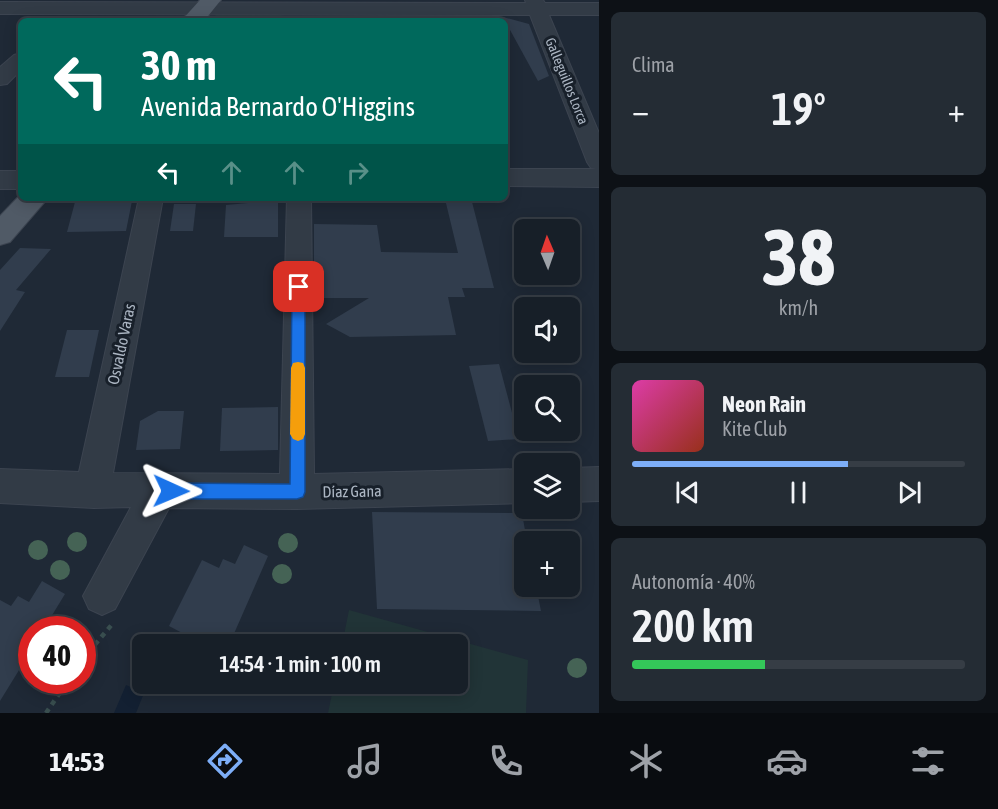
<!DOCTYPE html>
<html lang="es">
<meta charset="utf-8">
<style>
:root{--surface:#171f28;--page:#242c34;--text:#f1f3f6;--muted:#9ea2a8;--line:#363d45;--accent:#7daef7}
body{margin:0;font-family:"Asap Condensed",sans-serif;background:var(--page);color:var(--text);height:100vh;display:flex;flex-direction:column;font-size:22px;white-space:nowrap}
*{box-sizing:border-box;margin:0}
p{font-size:20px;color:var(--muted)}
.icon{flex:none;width:33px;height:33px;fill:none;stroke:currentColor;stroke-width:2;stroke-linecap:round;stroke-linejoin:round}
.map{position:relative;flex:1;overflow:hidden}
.sheet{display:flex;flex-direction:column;gap:12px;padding:12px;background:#0d1116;width:399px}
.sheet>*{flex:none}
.hud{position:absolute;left:18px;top:18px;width:490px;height:183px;border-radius:9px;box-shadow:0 3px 15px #0003,0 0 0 2px var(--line);background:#00695c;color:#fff;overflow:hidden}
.needle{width:39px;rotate:358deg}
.controls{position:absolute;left:514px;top:219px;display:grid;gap:12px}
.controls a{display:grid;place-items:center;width:66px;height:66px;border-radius:9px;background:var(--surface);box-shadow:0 3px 15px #0003,0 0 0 2px var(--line);font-size:30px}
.speed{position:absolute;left:18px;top:616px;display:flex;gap:12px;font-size:30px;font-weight:700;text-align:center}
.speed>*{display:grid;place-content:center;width:78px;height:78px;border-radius:50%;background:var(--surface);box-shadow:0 3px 15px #0003,0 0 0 2px var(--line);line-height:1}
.speed .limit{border:9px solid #d22;background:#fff;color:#111}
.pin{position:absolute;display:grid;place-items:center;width:51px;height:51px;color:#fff;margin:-26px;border-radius:12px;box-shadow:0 3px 9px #0006}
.me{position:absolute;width:66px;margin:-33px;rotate:91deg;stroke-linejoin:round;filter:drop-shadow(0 0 4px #0008)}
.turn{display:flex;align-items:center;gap:21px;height:126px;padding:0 24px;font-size:27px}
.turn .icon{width:78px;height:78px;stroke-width:2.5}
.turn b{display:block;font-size:42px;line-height:51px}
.lanes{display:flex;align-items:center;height:57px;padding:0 24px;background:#0003;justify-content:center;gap:30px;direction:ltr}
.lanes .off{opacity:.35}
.big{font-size:45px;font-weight:600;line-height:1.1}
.sheet .widget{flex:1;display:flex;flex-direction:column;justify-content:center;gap:9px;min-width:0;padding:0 21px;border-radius:9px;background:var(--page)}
.sheet .dial{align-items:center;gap:0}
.dial b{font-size:78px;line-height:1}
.song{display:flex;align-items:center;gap:18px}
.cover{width:72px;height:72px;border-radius:9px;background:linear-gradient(135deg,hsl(320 70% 55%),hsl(10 70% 35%))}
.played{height:6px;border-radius:3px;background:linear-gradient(90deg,var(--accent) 65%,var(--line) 65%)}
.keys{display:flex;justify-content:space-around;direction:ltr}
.heat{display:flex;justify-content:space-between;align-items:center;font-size:33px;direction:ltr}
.charge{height:9px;border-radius:4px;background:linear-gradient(90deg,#34c759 40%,var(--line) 0)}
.trip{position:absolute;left:132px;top:634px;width:336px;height:60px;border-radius:9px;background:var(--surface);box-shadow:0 3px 15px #0003,0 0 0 2px var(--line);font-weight:600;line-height:60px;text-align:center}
.tabs{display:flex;height:96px;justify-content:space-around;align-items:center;background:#090c10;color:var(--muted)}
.tabs .icon{width:42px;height:42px}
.tabs .active{color:var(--accent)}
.tabs b{font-size:27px;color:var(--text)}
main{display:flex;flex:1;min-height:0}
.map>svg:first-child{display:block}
.green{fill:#213437}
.water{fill:#132032}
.building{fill:#313d4d}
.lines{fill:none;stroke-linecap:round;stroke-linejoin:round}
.minor-casing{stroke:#3c4450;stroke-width:2}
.major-casing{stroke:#3c4450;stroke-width:2}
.path{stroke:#394e4f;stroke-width:4.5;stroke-dasharray:5 5;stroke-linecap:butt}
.minor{fill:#323b46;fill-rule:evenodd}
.major{fill:#505a66;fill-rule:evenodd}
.tree{fill:#456355}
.route{fill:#1a73e8;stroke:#114b97;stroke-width:1.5}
.slow{fill:#f59e0b}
.labels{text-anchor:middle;stroke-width:6;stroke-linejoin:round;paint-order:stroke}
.far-street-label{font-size:14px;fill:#acb6c3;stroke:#18202a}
.street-label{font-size:16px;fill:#acb6c3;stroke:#18202a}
</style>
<main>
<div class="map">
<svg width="599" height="713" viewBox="0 0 599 713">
<rect width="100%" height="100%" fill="#1f2936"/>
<g class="green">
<path d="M218 14 281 15 291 21H205Z"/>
<path d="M349 610 528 660 526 713H328L334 684H458V645H342Z"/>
</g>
<path class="water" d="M126 685 144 693 136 713H114Z"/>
<g class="building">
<path d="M503 17 529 24 549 76 538 81Z"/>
<path d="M471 198 494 288H462L465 297H448L456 335 350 337 326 324 369 298H314V224L377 225 381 252 458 253 445 199Z"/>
<path d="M132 201 126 231 67 232 75 202Z"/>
<path d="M248 203H278V237H224L226 205Z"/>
<path d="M174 204H196L193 231H170Z"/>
<path d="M20 248 51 249 16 290 25 292 0 331V270Z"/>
<path d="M67 330H99L89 377H55Z"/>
<path d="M499 364 519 439 488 441 469 366Z"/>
<path d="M278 407V450L220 451 222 408Z"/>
<path d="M158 411H184L180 449 136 450 140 421Z"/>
<path d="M372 512 522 513 527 542H525V586H536L541 611 377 609Z"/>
<path d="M244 545 268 556 229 645H181L186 635 169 626 202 560 219 568 223 559 235 564Z"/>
<path d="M42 581 65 594 43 630H32V649L0 701V600L11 606 18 596 29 602Z"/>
</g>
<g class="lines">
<defs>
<g id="minor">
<path d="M525 0H543L545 3H599V15H549L599 133V187L506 186V169H596L591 168 587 162 530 15 0 14V2L526 3Z"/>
<path d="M21 53V70L7 84 0 85V67L14 55Z"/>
<rect x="0" y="171" width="21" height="18"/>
<path d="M139 198H163L113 473 280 474 287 198H311L314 474 525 469V503L297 509 169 508 115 609 102 615 89 609 83 596 131 507 94 508 0 503V469L79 472Z"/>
<path d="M599 467V501L570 502V468Z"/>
</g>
<g id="major">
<path d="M200 0H221L204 21H181Z"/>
<path d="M21 194V198H48L10 242 0 245V216Z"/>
</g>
</defs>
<use href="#minor" class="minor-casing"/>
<use href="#major" class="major-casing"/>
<g class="path">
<path d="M82 660 114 622"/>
<path d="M46 713 68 681"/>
</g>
<use href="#minor" class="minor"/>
<use href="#major" class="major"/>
</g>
<g class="tree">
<circle cx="77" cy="542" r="10"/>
<circle cx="288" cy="543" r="10"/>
<circle cx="38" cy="550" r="10"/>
<circle cx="60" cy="570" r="10"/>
<circle cx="282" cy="574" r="10"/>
<circle cx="577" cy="668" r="10"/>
</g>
<path class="route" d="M299 282 305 287V492L303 497 297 499H171L165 496 163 491 165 485 171 483 290 484 292 287Z"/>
<path class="slow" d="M298 362 303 363 305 368V434L303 439 298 441 293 439 290 434 291 368 293 363Z"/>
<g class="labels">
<g class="far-street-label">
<text transform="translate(567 81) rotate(68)" y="5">Galleguillos Lorca</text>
</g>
<g class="street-label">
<text transform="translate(121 344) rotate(-78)" y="6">Osvaldo Varas</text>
<text transform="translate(352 491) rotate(-1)" y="6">Díaz Gana</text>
</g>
</g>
</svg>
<div class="controls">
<a><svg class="needle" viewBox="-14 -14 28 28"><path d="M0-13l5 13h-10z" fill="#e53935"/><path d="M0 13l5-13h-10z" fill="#9ea2a8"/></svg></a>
<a><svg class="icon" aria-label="sound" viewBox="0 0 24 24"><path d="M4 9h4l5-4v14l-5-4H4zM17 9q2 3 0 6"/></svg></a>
<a><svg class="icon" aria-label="search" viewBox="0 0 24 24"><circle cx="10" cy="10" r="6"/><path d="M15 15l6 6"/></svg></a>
<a><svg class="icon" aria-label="layers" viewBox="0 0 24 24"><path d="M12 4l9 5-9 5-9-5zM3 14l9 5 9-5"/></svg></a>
<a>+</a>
</div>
<div class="speed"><div class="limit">40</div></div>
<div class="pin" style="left:299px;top:287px;background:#d93025"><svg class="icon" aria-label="arrive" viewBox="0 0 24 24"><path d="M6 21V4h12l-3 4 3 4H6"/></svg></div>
<svg class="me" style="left:171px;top:491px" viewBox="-20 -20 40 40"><path d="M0-17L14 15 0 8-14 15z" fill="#1a73e8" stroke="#fff" stroke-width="4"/></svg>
<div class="trip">14:54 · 1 min · 100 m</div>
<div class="hud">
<div class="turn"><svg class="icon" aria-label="left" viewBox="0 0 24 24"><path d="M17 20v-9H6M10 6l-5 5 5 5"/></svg><div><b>30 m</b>Avenida Bernardo O'Higgins</div></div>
<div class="lanes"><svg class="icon" aria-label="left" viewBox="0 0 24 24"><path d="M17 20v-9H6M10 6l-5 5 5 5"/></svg><svg class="icon off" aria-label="ahead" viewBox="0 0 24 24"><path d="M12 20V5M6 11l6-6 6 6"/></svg><svg class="icon off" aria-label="ahead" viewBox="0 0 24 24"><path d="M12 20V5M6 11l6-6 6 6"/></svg><svg class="icon off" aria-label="right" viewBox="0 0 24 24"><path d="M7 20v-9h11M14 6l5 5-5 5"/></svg></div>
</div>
</div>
<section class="sheet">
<div class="widget"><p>Clima</p>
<div class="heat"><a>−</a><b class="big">19°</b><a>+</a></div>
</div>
<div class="widget dial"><b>38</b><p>km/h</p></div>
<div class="widget">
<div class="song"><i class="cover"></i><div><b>Neon Rain</b><p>Kite Club</p></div></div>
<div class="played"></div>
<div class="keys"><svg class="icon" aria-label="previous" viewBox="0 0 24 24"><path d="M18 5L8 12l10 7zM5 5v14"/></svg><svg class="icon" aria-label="pause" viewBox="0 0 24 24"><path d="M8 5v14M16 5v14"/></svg><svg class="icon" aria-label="next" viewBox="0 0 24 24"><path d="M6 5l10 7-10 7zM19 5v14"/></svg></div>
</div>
<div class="widget"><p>Autonomía · 40%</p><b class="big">200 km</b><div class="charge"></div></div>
</section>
</main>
<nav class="tabs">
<b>14:53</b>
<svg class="icon active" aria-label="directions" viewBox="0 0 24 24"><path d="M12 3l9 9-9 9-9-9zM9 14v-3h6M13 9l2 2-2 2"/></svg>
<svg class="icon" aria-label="music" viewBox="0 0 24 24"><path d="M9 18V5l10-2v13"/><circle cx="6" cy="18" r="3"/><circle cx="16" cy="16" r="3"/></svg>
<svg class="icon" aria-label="phone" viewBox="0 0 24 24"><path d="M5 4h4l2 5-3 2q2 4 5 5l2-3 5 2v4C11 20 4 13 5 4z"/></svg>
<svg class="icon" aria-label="climate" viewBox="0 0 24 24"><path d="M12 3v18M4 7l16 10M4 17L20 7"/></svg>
<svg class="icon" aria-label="car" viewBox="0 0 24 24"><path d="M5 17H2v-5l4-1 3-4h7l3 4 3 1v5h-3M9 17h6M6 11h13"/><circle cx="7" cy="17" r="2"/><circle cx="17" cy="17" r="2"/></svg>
<svg class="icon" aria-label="filters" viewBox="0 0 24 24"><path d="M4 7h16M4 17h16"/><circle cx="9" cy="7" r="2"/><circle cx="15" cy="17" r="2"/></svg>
</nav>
